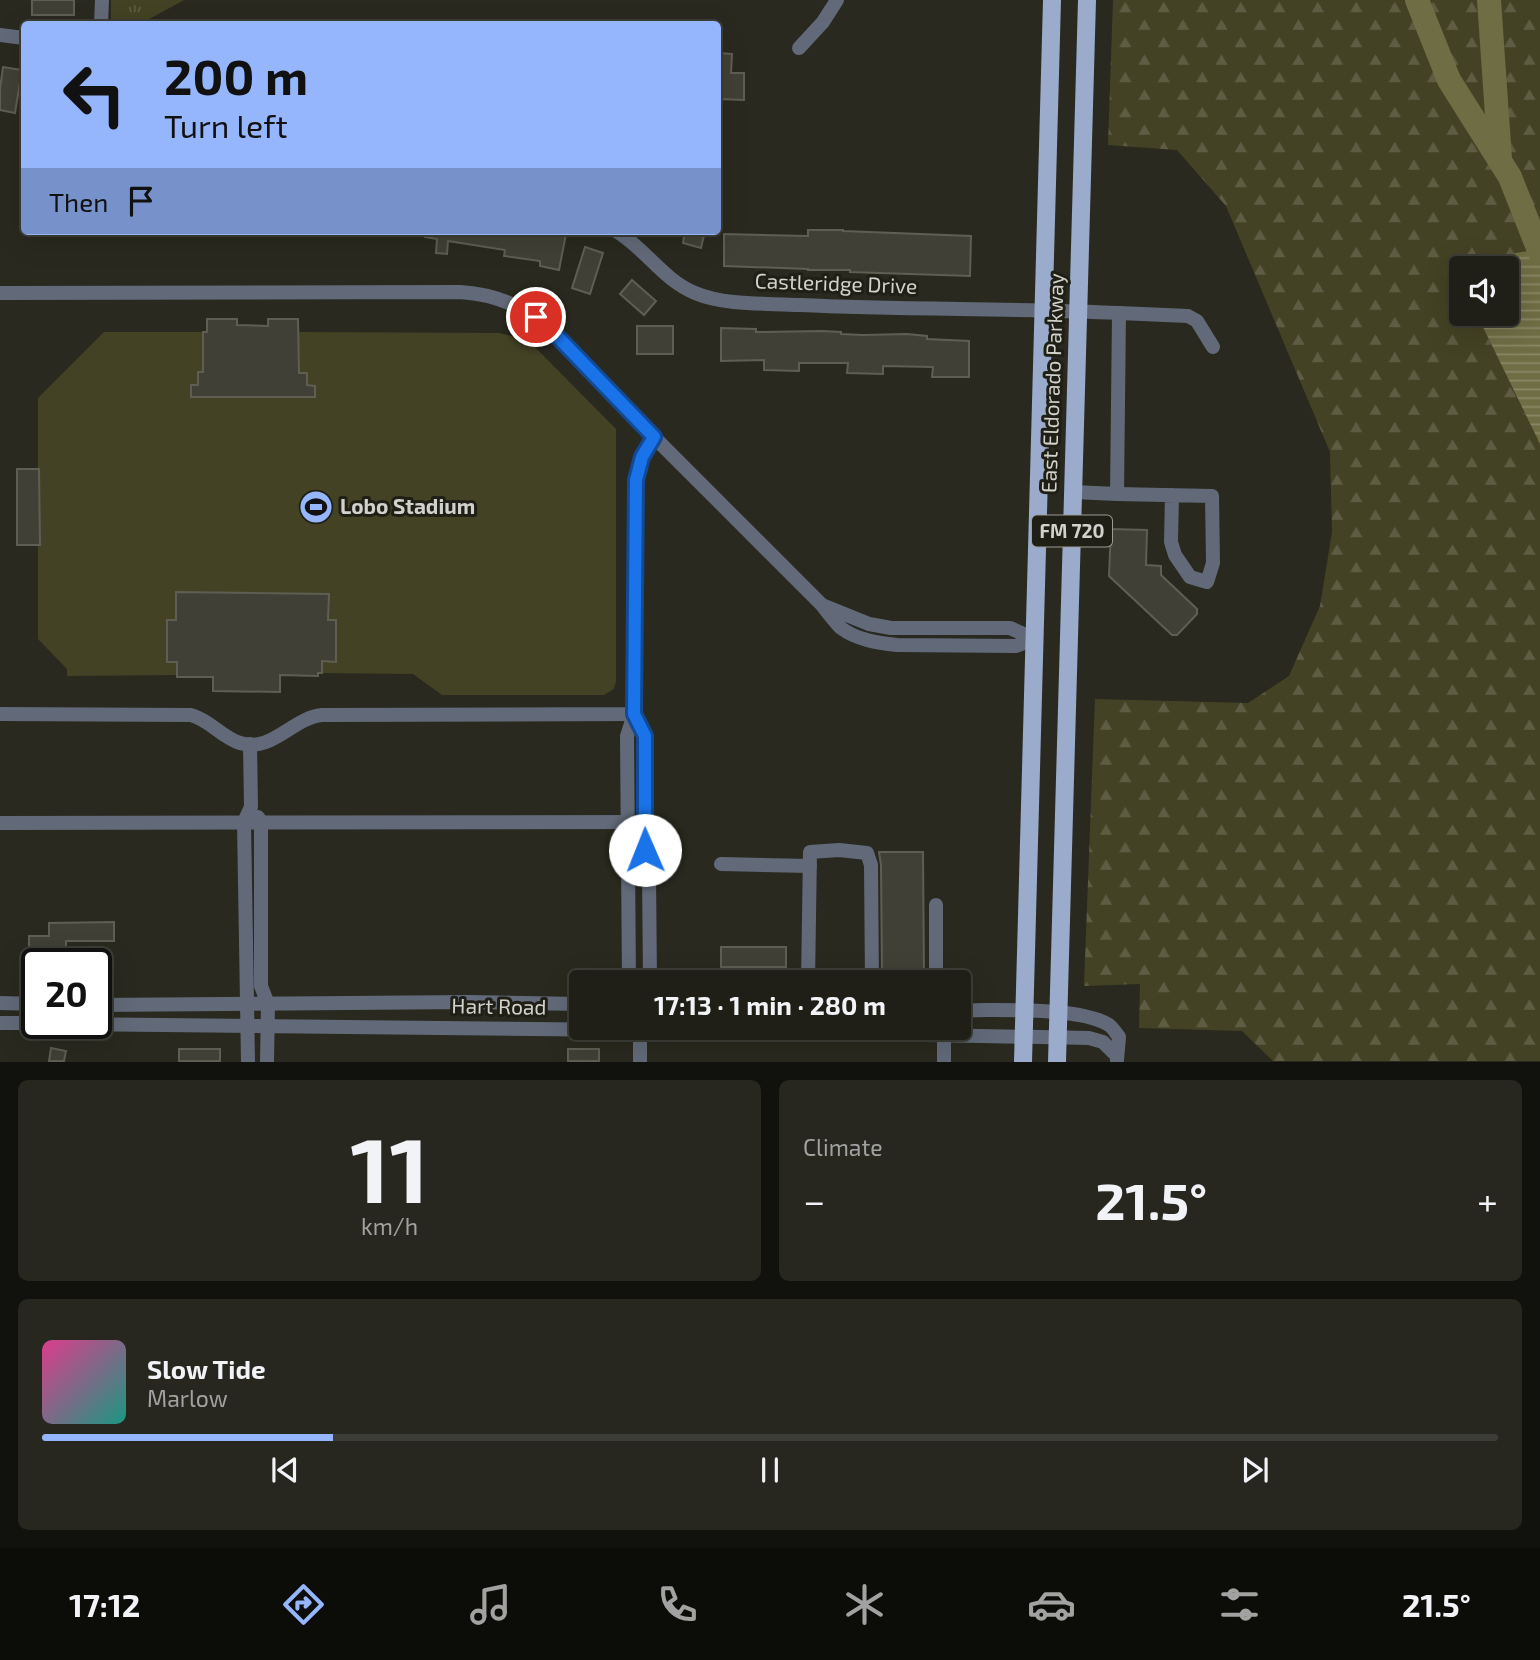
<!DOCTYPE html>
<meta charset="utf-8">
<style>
:root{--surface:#1f1f17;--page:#272720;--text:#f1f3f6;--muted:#a1a2a1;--line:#3c3d36;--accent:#95b6fd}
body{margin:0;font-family:"Exo 2",sans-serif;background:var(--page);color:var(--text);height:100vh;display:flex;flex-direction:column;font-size:26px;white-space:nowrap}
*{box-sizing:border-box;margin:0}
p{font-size:23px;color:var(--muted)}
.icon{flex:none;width:38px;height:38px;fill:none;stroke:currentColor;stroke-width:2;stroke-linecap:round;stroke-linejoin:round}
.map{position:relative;height:1062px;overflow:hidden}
.side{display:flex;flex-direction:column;gap:18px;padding:18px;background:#11110d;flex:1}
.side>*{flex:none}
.guide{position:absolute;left:21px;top:21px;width:700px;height:214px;border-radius:7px;box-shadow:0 7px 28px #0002,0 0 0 2px var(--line);background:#95b6fd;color:#111;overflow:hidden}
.tools{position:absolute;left:1449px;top:256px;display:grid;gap:14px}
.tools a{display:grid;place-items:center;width:70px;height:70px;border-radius:7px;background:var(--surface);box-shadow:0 7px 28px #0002,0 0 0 2px var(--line);font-size:35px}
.speed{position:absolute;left:21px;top:948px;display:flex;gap:14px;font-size:35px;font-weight:700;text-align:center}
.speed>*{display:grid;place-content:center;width:91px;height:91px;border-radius:50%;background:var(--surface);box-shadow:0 7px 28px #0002,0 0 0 2px var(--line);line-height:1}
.speed .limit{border:4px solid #111;border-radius:10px;background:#fff;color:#111}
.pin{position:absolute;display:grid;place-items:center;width:60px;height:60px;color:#fff;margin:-30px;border:4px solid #fff;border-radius:50%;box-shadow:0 2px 7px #0007}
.me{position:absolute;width:77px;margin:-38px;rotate:359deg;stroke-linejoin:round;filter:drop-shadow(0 0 5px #0008)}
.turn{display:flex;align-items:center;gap:24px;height:147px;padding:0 28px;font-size:32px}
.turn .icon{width:91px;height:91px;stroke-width:2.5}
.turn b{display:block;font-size:49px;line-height:60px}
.then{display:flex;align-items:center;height:66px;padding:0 28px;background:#0003;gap:14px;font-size:26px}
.big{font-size:52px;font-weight:700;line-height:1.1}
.side .tile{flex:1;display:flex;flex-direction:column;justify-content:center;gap:10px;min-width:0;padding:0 24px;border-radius:10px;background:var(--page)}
.side .dial{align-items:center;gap:0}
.dial b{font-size:91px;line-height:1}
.song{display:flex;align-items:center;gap:21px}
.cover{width:84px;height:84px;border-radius:10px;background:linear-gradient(135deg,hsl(330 70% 55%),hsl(170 70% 35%))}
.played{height:7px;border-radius:4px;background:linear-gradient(90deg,var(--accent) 20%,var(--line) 20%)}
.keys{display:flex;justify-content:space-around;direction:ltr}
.heat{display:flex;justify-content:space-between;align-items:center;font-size:38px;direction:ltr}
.side .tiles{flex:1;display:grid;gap:18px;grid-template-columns:1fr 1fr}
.tile:last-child{grid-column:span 2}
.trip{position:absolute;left:569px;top:970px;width:402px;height:70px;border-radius:7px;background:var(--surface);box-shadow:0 7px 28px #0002,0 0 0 2px var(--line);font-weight:700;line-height:70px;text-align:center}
.tabs{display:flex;height:112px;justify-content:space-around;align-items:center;background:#0c0c09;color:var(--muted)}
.tabs .icon{width:49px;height:49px}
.tabs .active{color:var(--accent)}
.tabs b{font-size:32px;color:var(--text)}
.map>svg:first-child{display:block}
.forest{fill:url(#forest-firs)}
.park{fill:url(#park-tufts)}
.pitch{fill:#444224}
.water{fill:url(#water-rules)}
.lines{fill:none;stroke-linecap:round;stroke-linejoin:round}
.river{stroke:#6f6d44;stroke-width:24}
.building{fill:#404036;stroke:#5e5e53;stroke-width:2}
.minor{stroke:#626a79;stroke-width:14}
.major{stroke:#9babcb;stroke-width:18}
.route-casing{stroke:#114b97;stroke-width:18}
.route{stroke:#1a73e8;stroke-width:12}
.labels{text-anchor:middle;stroke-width:6;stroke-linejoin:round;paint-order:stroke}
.shield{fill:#1f1f16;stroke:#9c9c95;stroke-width:2}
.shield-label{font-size:19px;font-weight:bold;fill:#d2d2cc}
.street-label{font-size:21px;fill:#d2d2cc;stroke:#1f1f16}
.poi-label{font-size:21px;font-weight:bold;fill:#d2d2cc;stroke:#1f1f16;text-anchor:start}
</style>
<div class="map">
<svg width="1540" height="1062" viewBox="0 0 1540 1062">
<defs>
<pattern id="forest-firs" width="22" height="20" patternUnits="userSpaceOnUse" patternTransform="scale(1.75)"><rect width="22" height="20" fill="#444224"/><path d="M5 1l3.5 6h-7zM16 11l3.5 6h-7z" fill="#5e5c43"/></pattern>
<pattern id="park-tufts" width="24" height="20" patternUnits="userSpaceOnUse" patternTransform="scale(1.75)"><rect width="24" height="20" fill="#444224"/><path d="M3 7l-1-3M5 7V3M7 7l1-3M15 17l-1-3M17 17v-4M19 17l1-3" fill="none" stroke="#5e5c43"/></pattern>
<pattern id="water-rules" width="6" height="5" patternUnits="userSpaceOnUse" patternTransform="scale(1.75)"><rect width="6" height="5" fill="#6f6d44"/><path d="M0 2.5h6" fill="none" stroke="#898866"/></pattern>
</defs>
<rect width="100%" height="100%" fill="#29291f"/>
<path class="forest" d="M1113 0H1540V249L1452 264 1461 284V313H1476L1540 444V1061H1273L1242 1031 1139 1028 1140 984 1084 986 1095 699 1248 703 1289 676 1320 606 1332 532 1330 452 1226 206 1177 150 1108 145Z"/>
<path class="park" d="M111 0H184L140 24H111Z"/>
<path class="pitch" d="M207 319H237V332H268V319H298V332L499 333 528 340 616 429V681L614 689 604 695H442L413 674 318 673V676H280V692L213 691V677H177L176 675 67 676V669L38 639V545H17V469L38 468V398L104 332H206Z"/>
<path class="water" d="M1540 249V444L1476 313H1507V268H1461V284L1451 264Z"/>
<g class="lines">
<g class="river">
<path d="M1417 0 1449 80 1510 177 1540 253"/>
<path d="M1489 0 1500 159"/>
</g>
</g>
<g class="building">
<rect x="32" y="0" width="42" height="15"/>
<path d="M718 53 732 54 731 73H744V100L718 99Z"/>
<path d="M3 67 22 70 15 113 0 110V89Z"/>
<path d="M808 230H843V231L971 236 970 276 850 272V270H808V269L724 266V234L808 236Z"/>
<path d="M426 231H551L566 234 559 270 540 266V261L504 256 505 250 448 241 447 254 436 253 437 239 425 237Z"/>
<path d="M685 231H705L701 248 683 243Z"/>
<path d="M585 247 603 253 590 294 572 288Z"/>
<path d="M632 280 656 301 644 315 620 294Z"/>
<path d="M207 319H237V325L268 326V319H298L299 373H307V385L315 386V397H191V385H198V372H203V332H207Z"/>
<rect x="637" y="326" width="36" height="28"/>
<path d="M721 328 756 329V332L822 331 841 332V334L863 335 907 334 927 336V339L969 341V377H932L933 367 883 366V374L847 373 848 363H799V371L764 370V360L721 361Z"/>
<path d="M17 469H39L40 545H17Z"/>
<path d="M1111 529 1147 530 1146 565 1161 566V575L1197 609V614L1177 635H1172L1109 576Z"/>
<path d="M176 592 329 594 328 620H336V662L322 661V673H318V676L280 675V692L213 691V677H177V662H167V620H176Z"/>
<path d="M879 852H923L924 977H882L881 865Z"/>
<path d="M114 922V941H66V960H29V936H49V923Z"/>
<rect x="721" y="947" width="65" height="20"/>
<path d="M51 1048 66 1051 64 1061H49Z"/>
<rect x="179" y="1049" width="41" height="12"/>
<rect x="568" y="1049" width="31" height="12"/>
</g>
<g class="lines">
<g class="minor">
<path d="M101 24 102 0"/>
<path d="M0 35 24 38"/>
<path d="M799 48 823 22 837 0"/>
<path d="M616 231C645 248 663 280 695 293 726 306 767 303 800 305 906 310 1013 308 1119 313L1117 494 1073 492"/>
<path d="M0 293 460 292C493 294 520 304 545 325L654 437 822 605C828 613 834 621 841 628 857 640 878 643 897 645L1016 646 1035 639 1010 628H891L869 624 822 605"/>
<path d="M1119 313 1188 316 1197 321 1213 347"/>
<path d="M1117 494 1212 496 1213 563 1207 582 1190 577 1175 555 1171 542 1172 495"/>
<path d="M0 714 191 715C210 720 221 737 240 743 272 753 292 718 322 715L634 714 636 480 642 457 654 437"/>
<path d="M258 817 261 822V986L268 1004 267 1062"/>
<path d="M0 823 645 822"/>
<path d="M721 864 810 866"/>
<path d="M936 905V982"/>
<path d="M629 982 627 736 634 714 645 736 644 840 649 873 650 982"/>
<path d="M808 982 810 852 839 850 867 853 871 865 872 982"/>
<path d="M0 1003 37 1004"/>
<path d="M96 1005 469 1002 581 1004"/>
<path d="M959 1010C997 1011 1078 1006 1109 1025 1113 1028 1116 1033 1119 1037L1117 1060"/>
<path d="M0 1023H37"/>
<path d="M66 1024 721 1031 1089 1038 1103 1042 1117 1056"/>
<path d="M640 1027V1062"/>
<path d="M944 1036V1062"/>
<path d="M248 1062 244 822 251 807 250 744"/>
</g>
<g class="major">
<path d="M1023 1062 1052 0"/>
<path d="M1057 1062 1087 0"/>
</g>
</g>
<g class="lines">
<defs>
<path id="route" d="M536 317 555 334 654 437 642 457 636 480 634 714 645 736V850"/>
</defs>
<use href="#route" class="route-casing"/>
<use href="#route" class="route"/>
</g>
<defs>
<symbol id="stadium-disc" viewBox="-11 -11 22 22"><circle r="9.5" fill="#95b6fd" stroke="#1f1f16"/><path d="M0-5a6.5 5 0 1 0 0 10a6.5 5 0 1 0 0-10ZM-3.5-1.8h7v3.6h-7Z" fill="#111"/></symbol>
</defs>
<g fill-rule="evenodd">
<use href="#stadium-disc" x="297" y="488" width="38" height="38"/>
</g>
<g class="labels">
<rect class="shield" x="1032" y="515.5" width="80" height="31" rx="5"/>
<g class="shield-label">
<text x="1072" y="538">FM 720</text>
</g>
<g class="street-label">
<text transform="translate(836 284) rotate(2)" y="7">Castleridge Drive</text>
<text transform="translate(1053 383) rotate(-88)" y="7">East Eldorado Parkway</text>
<text transform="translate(499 1007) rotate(1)" y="7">Hart Road</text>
</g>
<g class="poi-label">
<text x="340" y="514">Lobo Stadium</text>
</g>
</g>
</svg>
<div class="tools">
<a><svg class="icon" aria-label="sound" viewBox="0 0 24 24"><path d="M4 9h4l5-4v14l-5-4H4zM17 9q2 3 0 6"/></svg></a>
</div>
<div class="speed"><div class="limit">20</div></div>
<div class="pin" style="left:536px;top:317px;background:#d93025"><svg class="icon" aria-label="arrive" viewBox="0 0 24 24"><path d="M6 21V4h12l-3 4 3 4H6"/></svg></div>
<svg class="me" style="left:645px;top:850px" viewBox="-20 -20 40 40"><circle r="19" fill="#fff"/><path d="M0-13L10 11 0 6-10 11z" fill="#1a73e8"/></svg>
<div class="trip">17:13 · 1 min · 280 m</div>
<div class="guide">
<div class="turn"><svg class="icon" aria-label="left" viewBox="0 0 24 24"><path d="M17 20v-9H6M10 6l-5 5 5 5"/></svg><div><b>200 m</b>Turn left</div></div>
<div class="then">Then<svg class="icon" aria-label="arrive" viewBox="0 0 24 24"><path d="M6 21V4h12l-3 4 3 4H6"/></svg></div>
</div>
</div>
<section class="side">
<div class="tiles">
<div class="tile dial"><b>11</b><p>km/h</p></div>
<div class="tile"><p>Climate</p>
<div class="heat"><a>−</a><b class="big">21.5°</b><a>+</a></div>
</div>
<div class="tile">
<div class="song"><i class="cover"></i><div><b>Slow Tide</b><p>Marlow</p></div></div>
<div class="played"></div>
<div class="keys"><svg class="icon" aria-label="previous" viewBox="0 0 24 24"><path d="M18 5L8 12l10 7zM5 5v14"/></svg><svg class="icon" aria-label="pause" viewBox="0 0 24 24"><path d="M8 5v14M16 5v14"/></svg><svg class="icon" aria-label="next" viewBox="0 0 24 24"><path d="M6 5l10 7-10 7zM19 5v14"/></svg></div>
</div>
</div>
</section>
<nav class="tabs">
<b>17:12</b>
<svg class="icon active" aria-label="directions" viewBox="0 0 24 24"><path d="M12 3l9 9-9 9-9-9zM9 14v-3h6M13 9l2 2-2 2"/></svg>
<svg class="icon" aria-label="music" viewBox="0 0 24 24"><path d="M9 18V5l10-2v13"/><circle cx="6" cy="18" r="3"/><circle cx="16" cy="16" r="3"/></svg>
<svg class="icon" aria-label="phone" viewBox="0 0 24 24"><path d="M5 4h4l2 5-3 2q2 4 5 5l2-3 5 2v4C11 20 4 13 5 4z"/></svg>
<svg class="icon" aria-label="climate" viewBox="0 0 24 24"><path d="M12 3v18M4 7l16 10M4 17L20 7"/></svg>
<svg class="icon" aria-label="car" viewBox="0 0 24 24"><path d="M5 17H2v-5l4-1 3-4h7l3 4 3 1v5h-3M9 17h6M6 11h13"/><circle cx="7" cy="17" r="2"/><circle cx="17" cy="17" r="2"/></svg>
<svg class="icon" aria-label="filters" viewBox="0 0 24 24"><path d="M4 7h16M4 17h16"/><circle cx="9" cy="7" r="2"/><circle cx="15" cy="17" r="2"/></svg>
<b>21.5°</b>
</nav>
